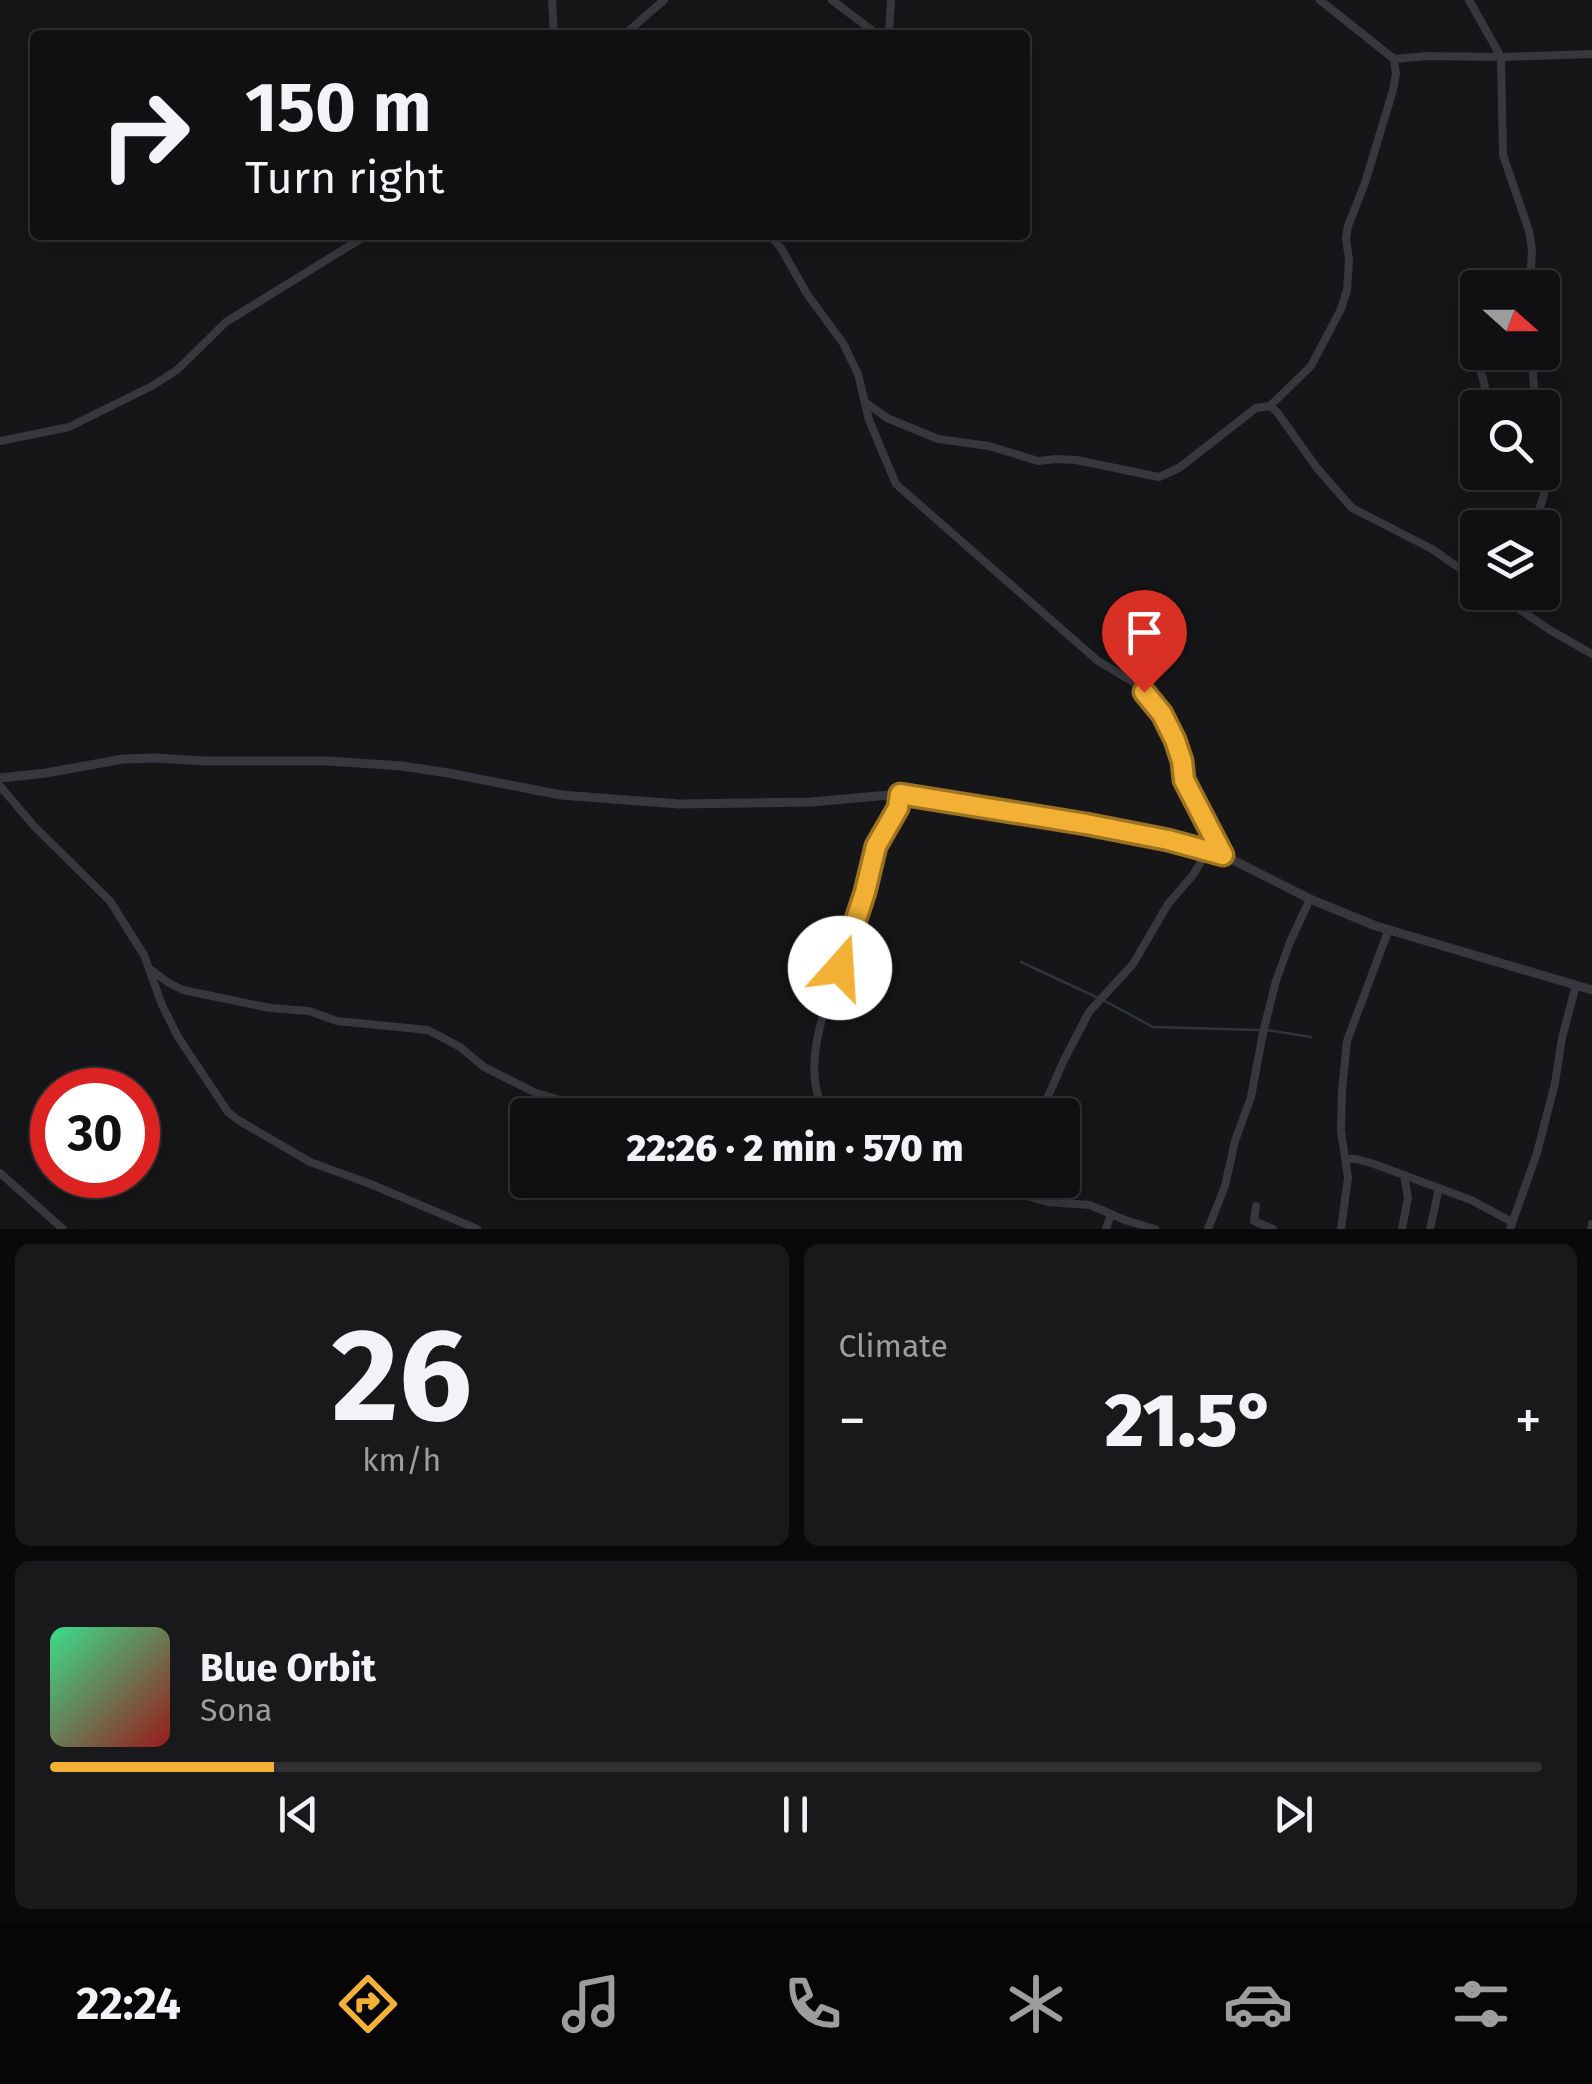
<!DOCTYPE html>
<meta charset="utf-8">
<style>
:root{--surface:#101012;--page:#19191b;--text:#f1f3f6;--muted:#9c9d9f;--line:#303032;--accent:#f2b134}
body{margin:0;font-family:"Fira Sans",sans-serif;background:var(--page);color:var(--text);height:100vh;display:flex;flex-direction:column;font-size:38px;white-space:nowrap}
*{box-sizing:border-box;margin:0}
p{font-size:32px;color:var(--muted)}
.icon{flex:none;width:55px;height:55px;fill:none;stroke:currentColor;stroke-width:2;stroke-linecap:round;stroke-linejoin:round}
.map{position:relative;height:1229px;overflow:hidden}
.details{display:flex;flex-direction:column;gap:15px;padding:15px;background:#09090a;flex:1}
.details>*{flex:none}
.hud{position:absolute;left:30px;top:30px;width:1000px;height:210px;border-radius:10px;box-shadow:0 5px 25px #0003,0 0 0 2px var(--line);background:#101012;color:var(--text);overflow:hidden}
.needle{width:65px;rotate:111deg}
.buttons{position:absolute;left:1460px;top:270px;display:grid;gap:20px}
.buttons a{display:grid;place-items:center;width:100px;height:100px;border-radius:10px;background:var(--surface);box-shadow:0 5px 25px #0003,0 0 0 2px var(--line);font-size:50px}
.speed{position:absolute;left:30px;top:1068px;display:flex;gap:20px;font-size:50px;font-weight:700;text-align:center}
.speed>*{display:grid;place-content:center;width:130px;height:130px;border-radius:50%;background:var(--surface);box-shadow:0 5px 25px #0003,0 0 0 2px var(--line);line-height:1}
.speed .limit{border:15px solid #d22;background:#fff;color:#111}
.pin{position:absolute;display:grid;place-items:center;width:85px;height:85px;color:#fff;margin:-102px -42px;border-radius:50% 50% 50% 0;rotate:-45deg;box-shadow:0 0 10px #0007}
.pin .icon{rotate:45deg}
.me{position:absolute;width:110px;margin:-55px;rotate:19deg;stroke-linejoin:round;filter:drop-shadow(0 0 8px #0008)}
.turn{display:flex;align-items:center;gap:35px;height:210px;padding:0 50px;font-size:45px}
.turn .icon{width:130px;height:130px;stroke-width:2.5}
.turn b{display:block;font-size:70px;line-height:85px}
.big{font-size:75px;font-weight:800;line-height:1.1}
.details .tile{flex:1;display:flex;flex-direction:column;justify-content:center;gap:15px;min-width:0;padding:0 35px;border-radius:15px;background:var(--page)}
.details .dial{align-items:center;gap:0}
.dial b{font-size:130px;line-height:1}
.song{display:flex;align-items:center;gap:30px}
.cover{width:120px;height:120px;border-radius:15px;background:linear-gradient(135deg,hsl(150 70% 55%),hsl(0 70% 35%))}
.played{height:10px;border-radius:5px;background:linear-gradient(90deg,var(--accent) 15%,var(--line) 15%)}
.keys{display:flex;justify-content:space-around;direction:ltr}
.heat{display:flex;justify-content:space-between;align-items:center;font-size:55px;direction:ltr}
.details .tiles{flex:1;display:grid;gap:15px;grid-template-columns:1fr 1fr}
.tile:last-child{grid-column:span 2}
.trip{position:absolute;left:510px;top:1098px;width:570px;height:100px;border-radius:10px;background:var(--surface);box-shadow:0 5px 25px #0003,0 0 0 2px var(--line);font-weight:800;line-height:100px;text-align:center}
.tabs{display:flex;height:160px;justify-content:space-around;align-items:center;background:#060607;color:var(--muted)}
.tabs .icon{width:70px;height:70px}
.tabs .on{color:var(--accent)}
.tabs b{font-size:45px;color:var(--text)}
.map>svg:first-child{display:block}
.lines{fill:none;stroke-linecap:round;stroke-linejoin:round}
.stream{stroke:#2c353c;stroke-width:2.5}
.minor{stroke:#37383d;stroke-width:8}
.tertiary{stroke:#37383d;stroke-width:9}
.route-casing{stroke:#9d7322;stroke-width:25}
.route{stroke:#f2b134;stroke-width:18}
</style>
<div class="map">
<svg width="1592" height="1229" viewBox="0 0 1592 1229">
<rect width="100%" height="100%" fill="#161618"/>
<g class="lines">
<g class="stream">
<path d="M1021 962 1096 997"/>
<path d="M1103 1000 1153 1027 1259 1030"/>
<path d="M1267 1030 1311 1037"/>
</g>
<g class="minor">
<path d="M552 0 554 35"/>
<path d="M832 0 878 35"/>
<path d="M1320 0 1394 59 1427 56 1501 57 1592 54"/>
<path d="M1469 0 1501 57 1503 155 1529 231 1532 249 1530 288"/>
<path d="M624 35 664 0"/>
<path d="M889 35 891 0"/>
<path d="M770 235 781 248 807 294 843 343 858 374 869 420 896 484 1098 661 1135 683 1161 714 1175 740 1184 780 1223 855"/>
<path d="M1463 329 1482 375 1490 408"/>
<path d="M1531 352 1536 408"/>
<path d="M865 402 887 418 938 439 989 446 1038 461 1056 459 1076 460 1159 477 1179 468 1256 408 1270 406 1277 412 1317 468 1352 508 1432 549 1478 581"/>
<path d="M1270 406 1311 366 1341 309 1347 290 1349 260 1346 238 1348 226 1365 183 1393 90 1396 74 1394 59"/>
<path d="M0 441 69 427 152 386 177 370 226 322 367 235"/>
<path d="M1533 528 1544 495 1541 472"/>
<path d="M1494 592 1550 630 1592 654"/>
<path d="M0 786 34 826 110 901 144 955 162 1005 178 1037 228 1112 238 1120 310 1162 368 1183 477 1229"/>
<path d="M151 970 169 983 183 990 270 1008 309 1011 337 1021 428 1030 460 1047 484 1067 536 1093 615 1115"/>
<path d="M827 1115C793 1063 836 983 853 931 862 904 866 876 875 849 883 829 897 818 900 794"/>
<path d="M1040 1115 1063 1062 1089 1012 1133 964 1168 904 1193 875 1208 850"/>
<path d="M1346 1159H1356L1374 1164 1471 1200 1512 1222"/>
<path d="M0 1173 63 1229"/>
<path d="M933 1180 1002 1189 1048 1202 1090 1205 1125 1220 1155 1229"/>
<path d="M1256 1206 1254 1221 1273 1229"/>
<path d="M1106 1229 1111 1214"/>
<path d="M1208 1229 1225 1186 1235 1141 1251 1097 1263 1033 1276 981 1290 942 1310 899"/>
<path d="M1341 1229 1348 1178 1341 1131 1342 1091 1347 1041 1389 929"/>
<path d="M1402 1229 1408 1198 1404 1175"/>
<path d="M1430 1229 1439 1188"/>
<path d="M1510 1229 1537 1153 1555 1083 1562 1038 1576 985"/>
<path d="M1591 1229 1592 1224"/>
</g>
<path class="tertiary" d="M0 778 46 773 123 759 157 758 204 761H328L402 766 448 773 561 795 679 804 812 802 900 794 1086 824 1200 848 1223 855 1310 899 1376 926 1592 990"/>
</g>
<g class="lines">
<defs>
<path id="route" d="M840 968 865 892 876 846 898 808 900 794 1086 824 1168 840 1223 855 1184 780 1182 761 1175 740 1162 714 1144 692"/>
</defs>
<use href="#route" class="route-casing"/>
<use href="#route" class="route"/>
</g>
</svg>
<div class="buttons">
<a><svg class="needle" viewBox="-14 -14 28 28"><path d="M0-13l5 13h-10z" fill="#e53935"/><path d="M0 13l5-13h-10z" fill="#9c9d9f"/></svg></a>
<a><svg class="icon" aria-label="search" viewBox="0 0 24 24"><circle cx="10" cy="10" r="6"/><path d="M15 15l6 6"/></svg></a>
<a><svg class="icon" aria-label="layers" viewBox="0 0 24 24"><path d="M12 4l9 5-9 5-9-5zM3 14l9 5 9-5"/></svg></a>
</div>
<div class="speed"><div class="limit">30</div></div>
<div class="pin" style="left:1144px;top:692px;background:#d93025"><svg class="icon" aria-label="arrive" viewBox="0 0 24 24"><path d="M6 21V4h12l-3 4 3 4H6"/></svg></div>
<svg class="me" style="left:840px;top:968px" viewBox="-20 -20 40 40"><circle r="19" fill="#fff"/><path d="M0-13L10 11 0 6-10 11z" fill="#f2b134"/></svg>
<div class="trip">22:26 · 2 min · 570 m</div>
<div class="hud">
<div class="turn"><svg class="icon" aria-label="right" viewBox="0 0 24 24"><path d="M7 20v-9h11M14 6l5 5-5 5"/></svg><div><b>150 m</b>Turn right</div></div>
</div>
</div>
<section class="details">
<div class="tiles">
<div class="tile dial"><b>26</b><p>km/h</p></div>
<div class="tile"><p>Climate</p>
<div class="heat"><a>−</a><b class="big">21.5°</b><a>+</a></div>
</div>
<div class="tile">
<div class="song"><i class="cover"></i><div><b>Blue Orbit</b><p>Sona</p></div></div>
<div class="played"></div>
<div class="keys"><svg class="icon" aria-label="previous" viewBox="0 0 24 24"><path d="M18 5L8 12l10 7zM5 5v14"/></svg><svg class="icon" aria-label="pause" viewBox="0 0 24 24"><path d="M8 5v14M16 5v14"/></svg><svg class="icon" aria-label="next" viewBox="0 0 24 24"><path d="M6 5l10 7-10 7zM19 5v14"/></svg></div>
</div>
</div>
</section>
<nav class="tabs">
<b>22:24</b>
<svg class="icon on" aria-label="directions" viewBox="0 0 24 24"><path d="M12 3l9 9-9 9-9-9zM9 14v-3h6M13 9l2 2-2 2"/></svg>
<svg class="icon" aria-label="music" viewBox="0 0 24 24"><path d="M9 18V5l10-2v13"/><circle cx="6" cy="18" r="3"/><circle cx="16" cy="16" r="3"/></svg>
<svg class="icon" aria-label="phone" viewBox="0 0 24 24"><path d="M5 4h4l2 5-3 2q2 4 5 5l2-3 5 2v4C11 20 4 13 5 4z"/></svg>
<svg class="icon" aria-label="climate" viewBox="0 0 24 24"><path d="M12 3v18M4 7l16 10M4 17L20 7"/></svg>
<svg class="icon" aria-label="car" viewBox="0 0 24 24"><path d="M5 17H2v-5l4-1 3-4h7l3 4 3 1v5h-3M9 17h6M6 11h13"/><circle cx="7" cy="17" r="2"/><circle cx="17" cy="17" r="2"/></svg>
<svg class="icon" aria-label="filters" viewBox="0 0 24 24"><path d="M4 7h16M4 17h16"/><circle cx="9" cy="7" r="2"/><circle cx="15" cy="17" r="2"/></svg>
</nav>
